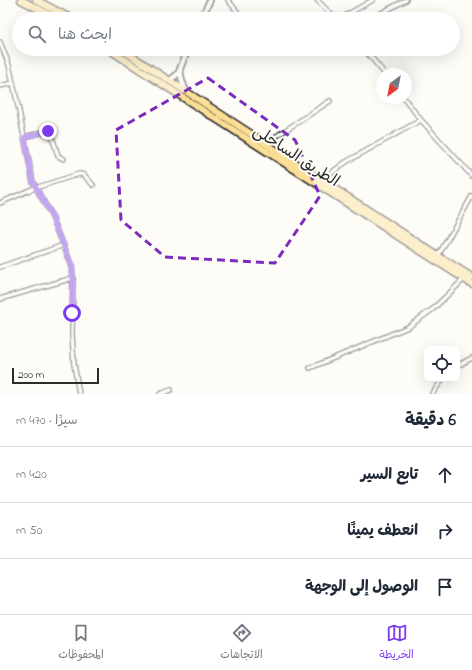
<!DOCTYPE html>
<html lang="ar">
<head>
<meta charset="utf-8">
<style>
  :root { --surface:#fff; --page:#f2f2f3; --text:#1f2937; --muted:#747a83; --line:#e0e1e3; --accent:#7c3aed }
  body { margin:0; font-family:"Indie Flower","Playpen Sans Arabic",sans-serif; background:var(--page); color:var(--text); direction:rtl }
  .controls { position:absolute; right:12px; bottom:12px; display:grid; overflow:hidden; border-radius:8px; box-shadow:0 4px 16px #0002 }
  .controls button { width:36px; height:36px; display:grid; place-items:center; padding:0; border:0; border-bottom:1px solid var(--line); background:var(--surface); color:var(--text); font:20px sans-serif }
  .compass { position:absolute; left:376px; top:68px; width:36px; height:36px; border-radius:50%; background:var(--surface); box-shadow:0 4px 16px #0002; rotate:212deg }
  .scale { position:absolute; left:12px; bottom:10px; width:87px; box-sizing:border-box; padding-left:4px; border:2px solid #2b2b2b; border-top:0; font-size:11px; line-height:14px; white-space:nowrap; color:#2b2b2b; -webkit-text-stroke:3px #fdfcf7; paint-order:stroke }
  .stop { position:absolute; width:12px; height:12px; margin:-9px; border:3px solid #7c3aed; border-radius:50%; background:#fff }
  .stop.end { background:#7c3aed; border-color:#fff; box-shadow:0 1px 4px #0008 }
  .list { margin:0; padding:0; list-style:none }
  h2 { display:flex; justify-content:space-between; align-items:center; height:52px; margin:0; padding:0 16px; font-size:17px }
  h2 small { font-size:13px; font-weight:400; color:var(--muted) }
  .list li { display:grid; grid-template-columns:26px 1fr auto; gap:12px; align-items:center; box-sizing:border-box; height:56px; padding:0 16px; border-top:1px solid var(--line) }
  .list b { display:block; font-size:15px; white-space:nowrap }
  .list em { font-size:13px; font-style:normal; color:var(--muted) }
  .icon { flex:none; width:22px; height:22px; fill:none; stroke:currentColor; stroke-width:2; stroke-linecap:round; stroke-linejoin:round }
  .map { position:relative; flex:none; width:472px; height:394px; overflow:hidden; direction:ltr }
  .search { position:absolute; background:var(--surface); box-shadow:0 4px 16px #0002; left:12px; right:12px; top:12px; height:44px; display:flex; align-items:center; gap:10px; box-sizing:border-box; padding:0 14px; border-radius:22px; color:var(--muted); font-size:15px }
  .sheet { height:220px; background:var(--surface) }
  nav { display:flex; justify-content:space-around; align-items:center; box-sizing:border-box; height:56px; border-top:1px solid var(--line); background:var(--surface); font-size:11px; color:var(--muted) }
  nav a { display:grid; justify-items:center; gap:2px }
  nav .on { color:var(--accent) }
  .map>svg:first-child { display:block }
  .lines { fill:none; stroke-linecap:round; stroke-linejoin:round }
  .minor-casing { stroke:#2b2b2b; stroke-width:6 }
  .tertiary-casing { stroke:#2b2b2b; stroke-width:8 }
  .trunk-casing { stroke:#2b2b2b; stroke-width:9 }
  .minor { stroke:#fdfcf7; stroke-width:3.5 }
  .tertiary { stroke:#fdfcf7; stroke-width:4.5 }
  .trunk { stroke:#fbdf96; stroke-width:6 }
  .route { stroke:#7c3aed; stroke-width:5 }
  .marked { fill:none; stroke:#7b2cbf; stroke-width:3; stroke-dasharray:8 5; stroke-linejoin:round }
  .labels { text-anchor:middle; stroke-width:4; stroke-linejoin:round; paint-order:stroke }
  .street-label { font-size:16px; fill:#2b2b2b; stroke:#fdfcf7 }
</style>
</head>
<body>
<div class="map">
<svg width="472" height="394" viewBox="0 0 472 394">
  <rect width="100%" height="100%" fill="#fdfcf7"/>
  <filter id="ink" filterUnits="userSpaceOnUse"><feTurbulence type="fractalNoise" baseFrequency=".025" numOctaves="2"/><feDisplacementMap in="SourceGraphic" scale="8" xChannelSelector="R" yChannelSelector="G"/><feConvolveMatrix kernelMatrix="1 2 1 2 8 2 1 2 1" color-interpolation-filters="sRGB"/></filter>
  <g filter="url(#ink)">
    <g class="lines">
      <g class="minor-casing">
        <path id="minor" d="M228,0l15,19
          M317,0l19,19
          M339,19l34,-19
          M370,19l36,-19
          M0,42l9,23 8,36 16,81 19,35 20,49 1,12 -1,57 2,29 5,30
          M191,49h11
          M364,49l21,25
          M0,86l13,-3
          M404,98l17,22 51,56
          M25,137l25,-7 8,26 6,3
          M266,143l64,-42
          M322,180l24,-18 75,-42
          M0,203l32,-14 47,-15 5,1 9,10
          M438,256l34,-60
          M0,267l64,-22
          M0,299l73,-21
          M457,366l15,-8
          M310,368l98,-41 25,-18 31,-30
          M160,394l11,-4
          M432,394l11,-15"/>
      </g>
      <g class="tertiary-casing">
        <path id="tertiary" d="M201,19l9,-19
          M180,70l2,11 4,10
          M170,80l8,-6 10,-25"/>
      </g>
      <g class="trunk-casing">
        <path id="trunk" d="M21,0l37,19
          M36,0l36,19
          M108,49l364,235
          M121,49l317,207 34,21"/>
      </g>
      <use href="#minor" class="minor"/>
      <use href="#tertiary" class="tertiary"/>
      <use href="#trunk" class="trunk"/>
    </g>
  </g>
  <g class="lines" filter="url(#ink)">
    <path class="route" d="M48,131l-23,6 3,22 5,23 19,35 20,49 1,12 -1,35"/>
  </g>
  <path d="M0 0H472V394H0ZM208,78l87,62 25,56 -45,67 -110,-6 -44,-37 -5,-90z" fill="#fdfcf7" fill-opacity=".55" fill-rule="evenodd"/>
  <path class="marked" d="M208,78l87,62 25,56 -45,67 -110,-6 -44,-37 -5,-90z"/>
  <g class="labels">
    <g class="street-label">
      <text transform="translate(297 155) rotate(33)" y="6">الطريق الساحلى</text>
    </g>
  </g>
</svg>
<div class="controls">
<button><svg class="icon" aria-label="locate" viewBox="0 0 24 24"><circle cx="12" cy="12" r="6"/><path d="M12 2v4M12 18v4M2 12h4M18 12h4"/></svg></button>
</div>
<svg class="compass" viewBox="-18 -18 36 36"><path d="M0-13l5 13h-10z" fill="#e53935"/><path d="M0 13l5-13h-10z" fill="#747a83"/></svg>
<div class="scale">200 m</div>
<div class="stop" style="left:72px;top:313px"></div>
<div class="stop end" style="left:48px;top:131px"></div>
<div class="search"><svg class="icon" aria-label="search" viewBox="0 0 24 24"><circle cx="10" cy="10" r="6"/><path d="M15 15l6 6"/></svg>ابحث هنا</div>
</div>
<section class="sheet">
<h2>6 دقيقة<small>سيرًا · 470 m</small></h2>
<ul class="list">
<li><svg class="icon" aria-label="ahead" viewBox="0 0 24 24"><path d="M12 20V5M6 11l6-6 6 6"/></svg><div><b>تابع السير</b></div><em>420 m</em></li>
<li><svg class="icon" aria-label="right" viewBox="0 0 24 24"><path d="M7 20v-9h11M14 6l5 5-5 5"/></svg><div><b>انعطف يمينًا</b></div><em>50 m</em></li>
<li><svg class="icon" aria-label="arrive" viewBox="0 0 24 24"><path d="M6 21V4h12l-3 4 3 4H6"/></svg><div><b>الوصول إلى الوجهة</b></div></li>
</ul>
</section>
<nav>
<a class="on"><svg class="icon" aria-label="map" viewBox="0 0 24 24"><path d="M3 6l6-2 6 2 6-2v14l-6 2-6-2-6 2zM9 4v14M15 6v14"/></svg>الخريطة</a>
<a><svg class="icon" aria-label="directions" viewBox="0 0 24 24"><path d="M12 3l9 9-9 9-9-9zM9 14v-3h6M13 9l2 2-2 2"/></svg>الاتجاهات</a>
<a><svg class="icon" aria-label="saved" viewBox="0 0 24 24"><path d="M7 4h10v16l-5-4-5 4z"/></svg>المحفوظات</a>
</nav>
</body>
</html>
